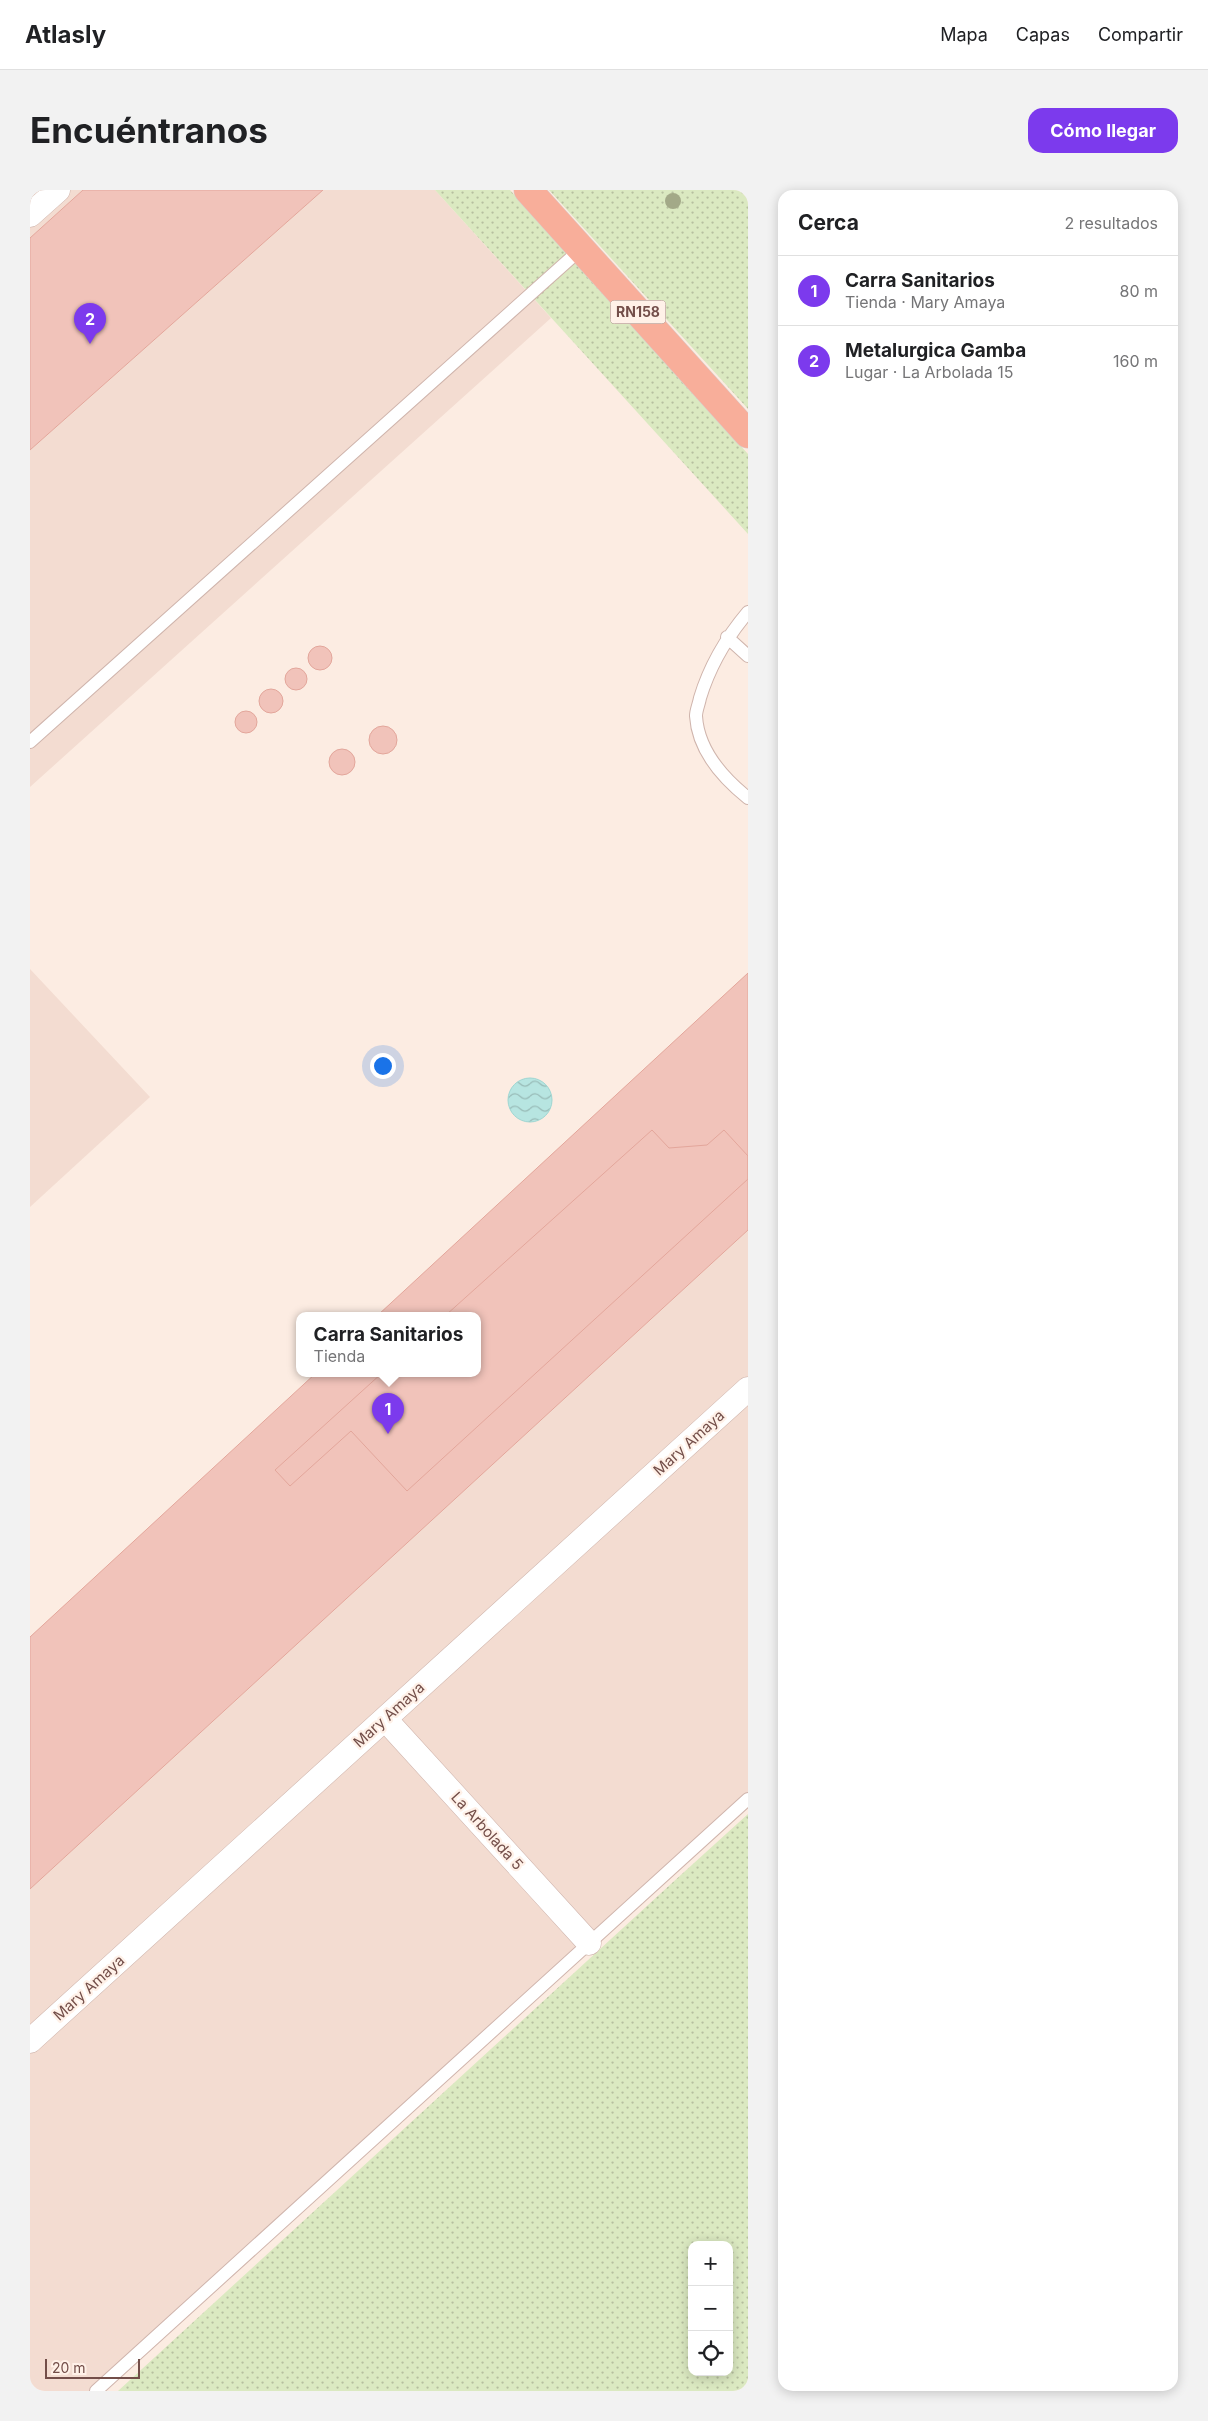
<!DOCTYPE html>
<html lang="es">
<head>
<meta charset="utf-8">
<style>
  :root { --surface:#fff; --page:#f2f2f2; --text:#202124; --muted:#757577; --line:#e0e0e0; --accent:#7c3aed }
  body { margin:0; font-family:Inter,sans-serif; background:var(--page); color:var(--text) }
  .controls { position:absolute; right:15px; bottom:15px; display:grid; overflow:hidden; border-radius:10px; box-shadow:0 2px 12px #0003 }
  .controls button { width:45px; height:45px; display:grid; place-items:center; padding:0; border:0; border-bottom:1px solid var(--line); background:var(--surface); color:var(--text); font:25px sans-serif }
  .scale { position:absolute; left:15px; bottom:12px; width:95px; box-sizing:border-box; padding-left:5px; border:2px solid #734e49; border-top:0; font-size:14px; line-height:18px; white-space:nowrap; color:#734e49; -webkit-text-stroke:4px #fff1e8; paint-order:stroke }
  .you { position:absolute; left:352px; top:875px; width:18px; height:18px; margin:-12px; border:4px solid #fff; border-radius:50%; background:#1a73e8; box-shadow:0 0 0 8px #1a73e833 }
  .badge { display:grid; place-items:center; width:32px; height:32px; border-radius:50%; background:var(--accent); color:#fff; font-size:16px; font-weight:700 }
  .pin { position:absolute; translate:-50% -41px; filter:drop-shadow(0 1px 2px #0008) }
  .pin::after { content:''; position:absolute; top:26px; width:18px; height:15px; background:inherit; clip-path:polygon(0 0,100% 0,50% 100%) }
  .popup { position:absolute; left:266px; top:1122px; width:185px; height:65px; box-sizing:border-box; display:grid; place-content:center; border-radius:10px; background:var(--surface); filter:drop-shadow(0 1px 4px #0005); font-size:16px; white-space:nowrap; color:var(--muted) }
  .popup b { font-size:19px; color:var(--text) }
  .popup::after { content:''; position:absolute; left:50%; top:100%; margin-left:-10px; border:10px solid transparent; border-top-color:var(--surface) }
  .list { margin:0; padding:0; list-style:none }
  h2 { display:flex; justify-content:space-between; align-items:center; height:65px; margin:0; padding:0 20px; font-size:21px }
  h2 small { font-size:16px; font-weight:400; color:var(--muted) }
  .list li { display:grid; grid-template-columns:32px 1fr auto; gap:15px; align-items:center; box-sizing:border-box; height:70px; padding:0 20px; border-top:1px solid var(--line) }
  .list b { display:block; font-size:19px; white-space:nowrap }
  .list p { margin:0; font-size:16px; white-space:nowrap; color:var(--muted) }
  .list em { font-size:16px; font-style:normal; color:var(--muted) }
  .icon { flex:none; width:28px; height:28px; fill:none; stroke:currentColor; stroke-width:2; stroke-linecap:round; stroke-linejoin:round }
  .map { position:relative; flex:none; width:718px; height:2201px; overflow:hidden; border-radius:15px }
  header { display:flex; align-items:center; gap:30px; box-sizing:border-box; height:70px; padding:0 25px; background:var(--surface); border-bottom:1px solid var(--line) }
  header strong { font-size:24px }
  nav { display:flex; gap:28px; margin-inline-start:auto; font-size:18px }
  .intro { display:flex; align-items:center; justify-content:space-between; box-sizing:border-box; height:120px; padding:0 30px }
  h1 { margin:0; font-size:35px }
  .button { padding:12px 22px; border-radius:15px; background:var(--accent); color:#fff; font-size:18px; font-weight:700 }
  main { display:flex; gap:30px; padding:0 30px }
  aside { flex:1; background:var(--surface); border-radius:15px; box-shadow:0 2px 12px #0003 }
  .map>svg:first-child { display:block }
  .residential { fill:#f3dcd1 }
  .green { fill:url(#green-dots); fill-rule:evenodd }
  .water { fill:url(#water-waves); stroke:#9ed6d2 }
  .building { fill:#f1c3ba; stroke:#e3a69b }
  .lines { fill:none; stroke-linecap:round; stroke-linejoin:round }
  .service-casing { stroke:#cfb4ac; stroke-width:14 }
  .minor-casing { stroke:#cfb4ac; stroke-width:25 }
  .trunk-casing { stroke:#d8cdcc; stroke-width:29 }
  .service { stroke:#fff; stroke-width:12 }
  .minor { stroke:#fff; stroke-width:24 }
  .trunk { stroke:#f8ae9a; stroke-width:28 }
  .tree { fill:#a3a988 }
  .labels { text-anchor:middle; stroke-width:4.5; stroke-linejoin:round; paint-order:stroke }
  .shield { fill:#fff1e8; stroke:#9d7f79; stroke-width:1 }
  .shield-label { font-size:14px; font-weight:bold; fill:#734e49 }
  .street-label { font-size:15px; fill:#734e49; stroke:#fff1e8 }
</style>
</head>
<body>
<header>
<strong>Atlasly</strong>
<nav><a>Mapa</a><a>Capas</a><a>Compartir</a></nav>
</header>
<div class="intro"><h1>Encuéntranos</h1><a class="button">Cómo llegar</a></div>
<main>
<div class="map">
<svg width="718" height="2201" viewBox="0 0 718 2201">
  <defs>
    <pattern id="green-dots" width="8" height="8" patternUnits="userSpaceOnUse" patternTransform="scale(1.25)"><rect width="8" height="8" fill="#dbe9c1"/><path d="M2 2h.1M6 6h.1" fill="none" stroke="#b6bf9f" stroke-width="1.8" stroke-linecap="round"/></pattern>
    <pattern id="water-waves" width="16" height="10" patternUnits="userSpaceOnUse" patternTransform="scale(1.25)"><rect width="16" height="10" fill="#b7e5e1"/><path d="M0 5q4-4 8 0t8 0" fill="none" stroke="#99bcb8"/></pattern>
  </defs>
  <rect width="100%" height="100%" fill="#fcece2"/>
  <path class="residential" d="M0,0h53l-53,48z
    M293,0h112l116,128 -521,469v-337z
    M0,779l120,128 -120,110z
    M718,1040v569l-652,592h-66v-502z"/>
  <path class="green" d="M405,0h75l238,264v80z
    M519,0h199v219z
    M718,1624v577h-630l554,-508zM662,2055h37v127h-37z"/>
  <path class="water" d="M478 910a22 22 0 1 1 44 0a22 22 0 1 1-44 0Z"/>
  <path class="building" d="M53,0h240l-293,260v-212z
    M278 468a12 12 0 1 1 24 0a12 12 0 1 1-24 0Z
    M255 489a11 11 0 1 1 22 0a11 11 0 1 1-22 0Z
    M229 511a12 12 0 1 1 24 0a12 12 0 1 1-24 0Z
    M205 532a11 11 0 1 1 22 0a11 11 0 1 1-22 0Z
    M339 550a14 14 0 1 1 28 0a14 14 0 1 1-28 0Z
    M299 572a13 13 0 1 1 26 0a13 13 0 1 1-26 0Z
    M718,783v257l-718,659v-252l286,-264h161v-58h-99z
    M622,940l17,18 38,-3 17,-15 24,26v23l-341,312 -56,-60 -61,55 -15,-16 107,-97h95v-58h-31z"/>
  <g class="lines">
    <g class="service-casing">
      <path id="service" d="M718,422c-22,26 -38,53 -48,86 -1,6 -4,12 -4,18 2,34 27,62 52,82
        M697,447l21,19
        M0,552l551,-493
        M66,2201l652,-592"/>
    </g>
    <g class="minor-casing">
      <path id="minor" d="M0,25l28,-25
        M355,1529l204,224
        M0,1851l718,-652"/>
    </g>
    <g class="trunk-casing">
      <path id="trunk" d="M498,0l220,244"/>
    </g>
    <use href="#service" class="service"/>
    <use href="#minor" class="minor"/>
    <use href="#trunk" class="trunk"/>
  </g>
  <circle class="tree" cx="643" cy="11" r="8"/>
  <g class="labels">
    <rect class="shield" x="580.5" y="110.5" width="55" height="23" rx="4"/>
    <g class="shield-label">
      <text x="608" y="127">RN158</text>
    </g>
    <g class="street-label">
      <text transform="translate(659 1253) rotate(-42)" y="5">Mary Amaya</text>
      <text transform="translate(359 1525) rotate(-42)" y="5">Mary Amaya</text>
      <text transform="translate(457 1641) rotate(48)" y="5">La Arbolada 5</text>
      <text transform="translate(59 1798) rotate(-42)" y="5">Mary Amaya</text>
    </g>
  </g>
</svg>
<div class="controls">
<button>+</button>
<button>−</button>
<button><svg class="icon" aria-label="locate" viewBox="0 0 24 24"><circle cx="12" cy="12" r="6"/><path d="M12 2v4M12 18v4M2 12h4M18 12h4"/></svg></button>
</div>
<div class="scale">20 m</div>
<div class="you"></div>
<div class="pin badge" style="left:358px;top:1244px">1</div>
<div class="popup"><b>Carra Sanitarios</b>Tienda</div>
<div class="pin badge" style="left:60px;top:154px">2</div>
</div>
<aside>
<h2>Cerca<small>2 resultados</small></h2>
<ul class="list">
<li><span class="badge">1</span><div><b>Carra Sanitarios</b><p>Tienda · Mary Amaya</p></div><em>80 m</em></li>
<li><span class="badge">2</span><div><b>Metalurgica Gamba</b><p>Lugar · La Arbolada 15</p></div><em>160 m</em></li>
</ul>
</aside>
</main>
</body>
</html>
